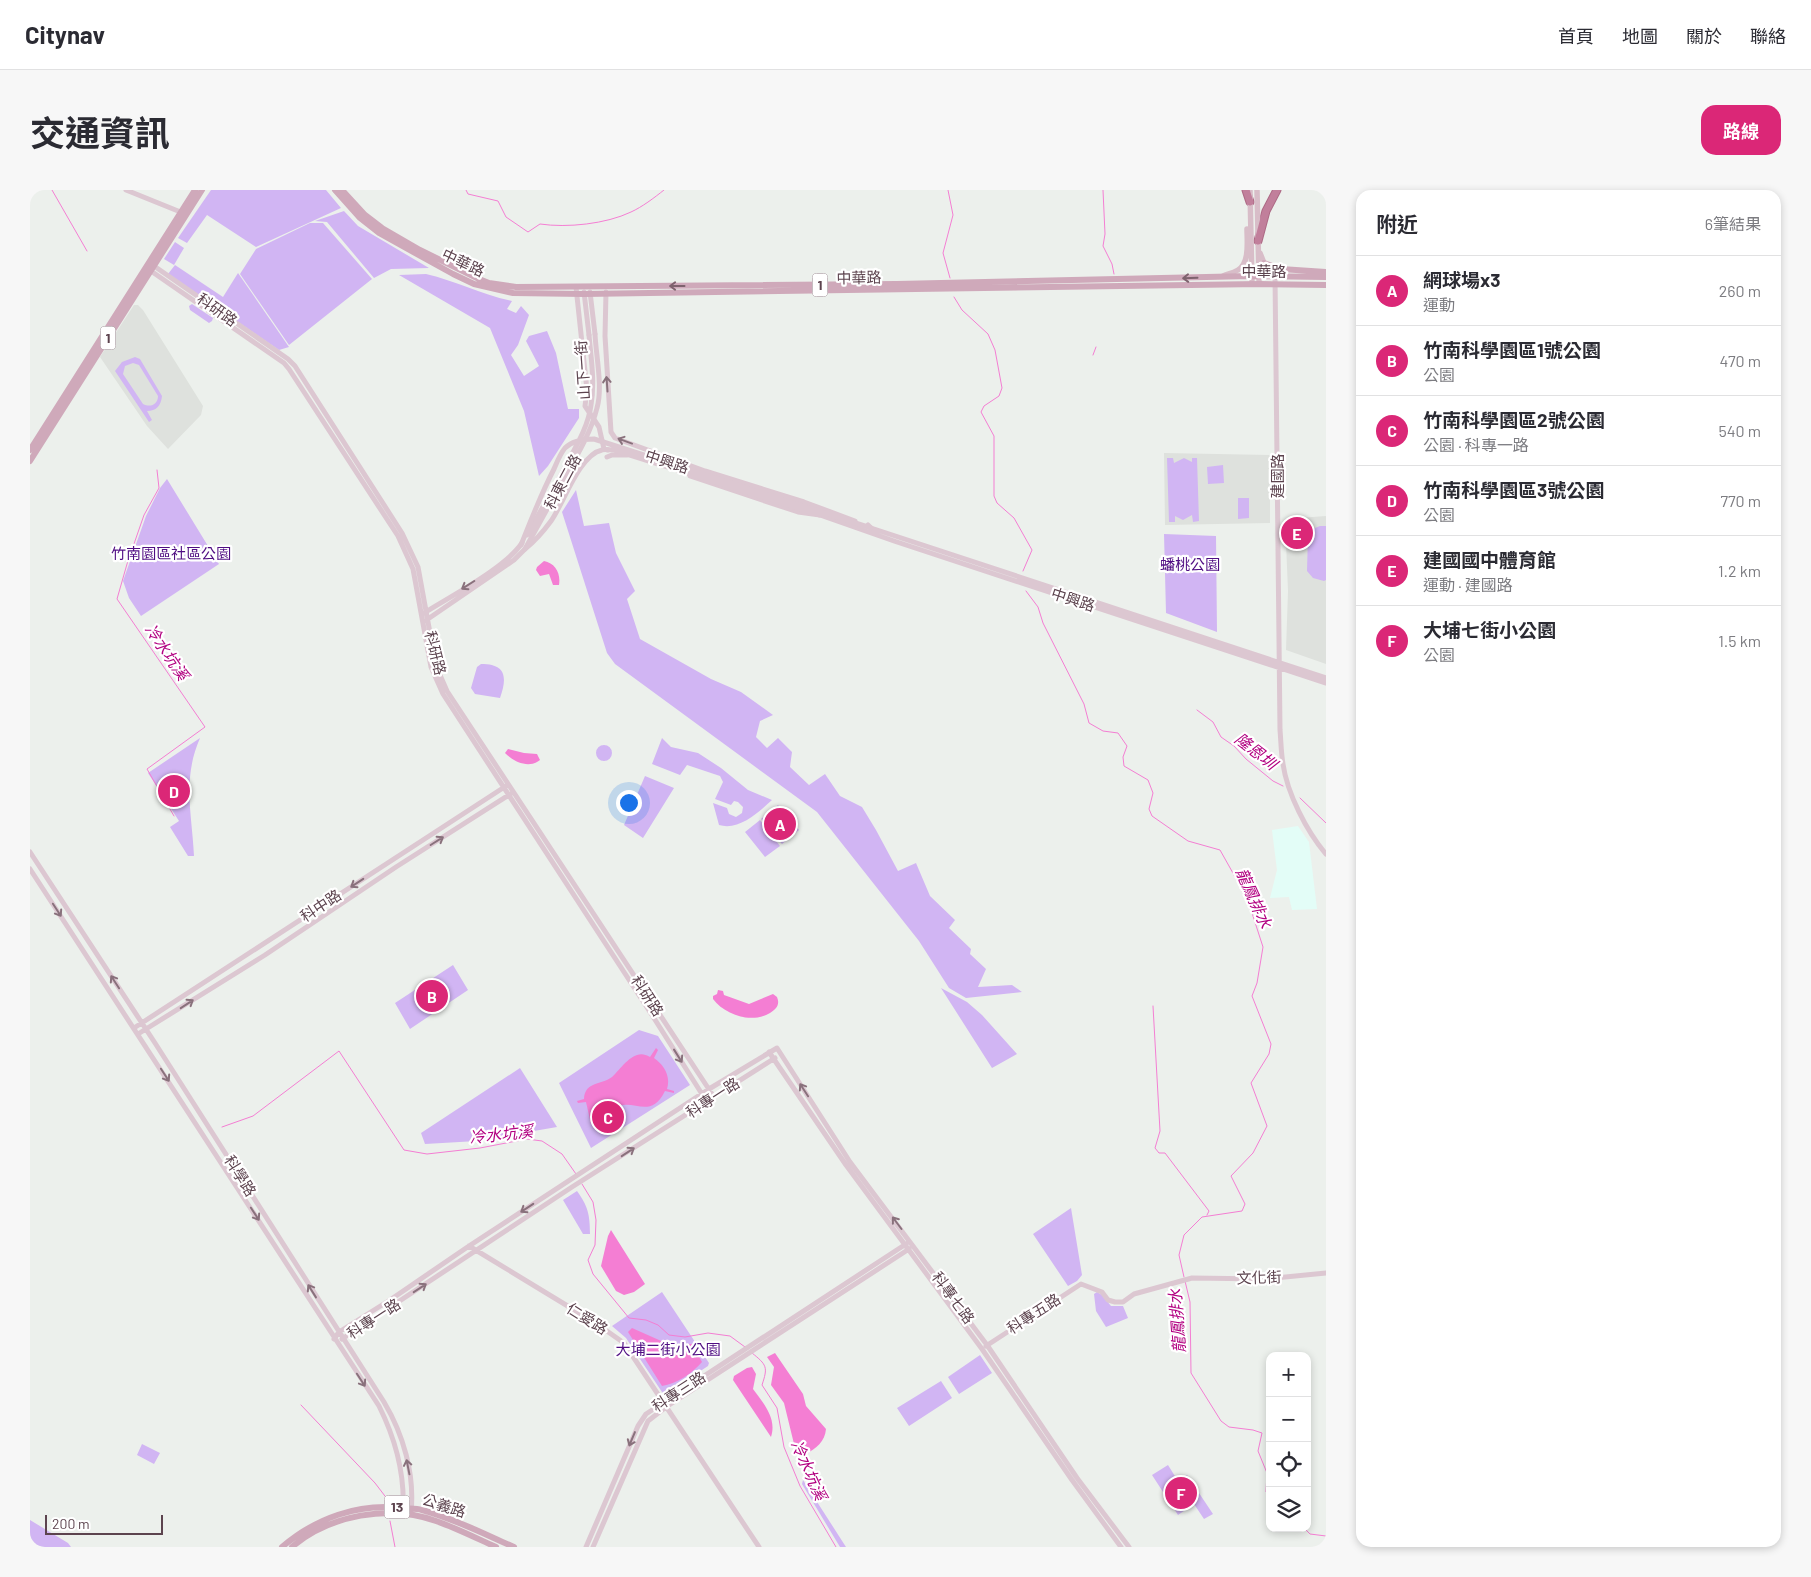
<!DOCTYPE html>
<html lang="zh-TW">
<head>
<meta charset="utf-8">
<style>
  :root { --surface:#fff; --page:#f7f7f7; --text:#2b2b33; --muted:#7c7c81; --line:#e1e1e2; --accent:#db2777 }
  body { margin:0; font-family:Barlow,"Noto Sans TC",sans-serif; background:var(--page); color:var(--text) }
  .controls { position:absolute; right:15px; bottom:15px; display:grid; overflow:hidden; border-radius:10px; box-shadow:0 2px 8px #0003 }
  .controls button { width:45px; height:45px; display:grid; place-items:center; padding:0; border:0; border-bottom:1px solid var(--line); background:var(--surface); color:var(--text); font:25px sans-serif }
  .scale { position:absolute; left:15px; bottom:12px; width:118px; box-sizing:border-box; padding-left:5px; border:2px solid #5c434e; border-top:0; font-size:14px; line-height:18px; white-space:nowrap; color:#5c434e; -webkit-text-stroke:4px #fff; paint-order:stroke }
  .you { position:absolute; left:598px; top:612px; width:18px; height:18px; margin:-12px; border:4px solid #fff; border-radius:50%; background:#1a73e8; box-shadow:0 0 0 8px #1a73e833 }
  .badge { display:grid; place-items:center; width:32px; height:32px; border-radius:50%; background:var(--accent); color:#fff; font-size:16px; font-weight:700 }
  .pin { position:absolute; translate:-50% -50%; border:2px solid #fff; box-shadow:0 1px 5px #0006 }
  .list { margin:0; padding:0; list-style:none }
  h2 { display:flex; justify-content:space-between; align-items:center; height:65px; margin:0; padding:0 20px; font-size:21px }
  h2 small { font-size:16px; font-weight:400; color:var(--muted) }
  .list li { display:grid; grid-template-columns:32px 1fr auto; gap:15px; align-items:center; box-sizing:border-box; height:70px; padding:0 20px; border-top:1px solid var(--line) }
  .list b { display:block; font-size:19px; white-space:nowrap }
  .list p { margin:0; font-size:16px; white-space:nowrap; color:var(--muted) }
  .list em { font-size:16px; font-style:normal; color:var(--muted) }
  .icon { flex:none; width:28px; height:28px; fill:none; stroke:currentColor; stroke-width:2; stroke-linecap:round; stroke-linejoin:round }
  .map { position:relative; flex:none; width:1296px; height:1357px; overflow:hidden; border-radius:15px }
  header { display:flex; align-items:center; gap:30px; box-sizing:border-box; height:70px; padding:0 25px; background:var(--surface); border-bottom:1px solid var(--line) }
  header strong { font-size:24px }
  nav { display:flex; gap:28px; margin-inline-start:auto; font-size:18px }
  .intro { display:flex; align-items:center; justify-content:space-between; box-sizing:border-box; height:120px; padding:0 30px }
  h1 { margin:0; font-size:35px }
  .button { padding:12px 22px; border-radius:15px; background:var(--accent); color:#fff; font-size:18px; font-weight:700 }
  main { display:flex; gap:30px; padding:0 30px }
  aside { flex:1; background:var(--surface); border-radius:15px; box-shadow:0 2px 8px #0003 }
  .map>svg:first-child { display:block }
  .commercial { fill:#e3fdf7 }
  .education { fill:#dee1dd }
  .green { fill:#d1b5f3; fill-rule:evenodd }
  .water { fill:#f47ed3 }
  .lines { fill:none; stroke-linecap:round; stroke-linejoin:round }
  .stream { stroke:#f47ed3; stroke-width:1 }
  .motorway-casing { stroke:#ad6a85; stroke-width:9 }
  .tertiary { stroke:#dcc7d1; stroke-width:5 }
  .secondary { stroke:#d8bdc8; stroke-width:5.5 }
  .primary { stroke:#cfa9ba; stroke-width:6 }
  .motorway { stroke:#c17f9b; stroke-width:7 }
  .tertiary-bridge { stroke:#dcc7d1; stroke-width:5 }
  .oneway { stroke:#7e626e }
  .oneway2 { stroke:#89717c }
  .labels { text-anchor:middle; stroke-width:4.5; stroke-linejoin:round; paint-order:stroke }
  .shield { fill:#fff; stroke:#8d7b83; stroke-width:1 }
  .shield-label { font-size:14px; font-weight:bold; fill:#5c434e }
  .street-label { font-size:15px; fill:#5c434e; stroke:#fff }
  .park-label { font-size:15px; fill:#500e83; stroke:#fff }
  .water-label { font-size:16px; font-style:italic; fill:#b20081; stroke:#fff }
</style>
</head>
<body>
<header>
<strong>Citynav</strong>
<nav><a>首頁</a><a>地圖</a><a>關於</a><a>聯絡</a></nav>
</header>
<div class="intro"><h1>交通資訊</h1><a class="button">路線</a></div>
<main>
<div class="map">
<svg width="1296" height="1357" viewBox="0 0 1296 1357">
  <rect width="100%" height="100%" fill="#ecf0ec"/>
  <path class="commercial" d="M1268,636l11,16 8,67 -25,1 -3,-13 -19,1 7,-28 -5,-40z"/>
  <path class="education" d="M104,115h4l5,5 60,96 -2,9 -33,34 -21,-23 -47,-69z
    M1134,263l106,2v68l-105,2z
    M1296,326v148l-40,-14 2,-59 -3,-72z"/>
  <path class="green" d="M181,0h115l15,18 -85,39 -49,-32 -20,28 -9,-5z
    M314,21l14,15 71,42 -38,1 -17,9 -47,-56 -12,-1z
    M280,33h13l49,56 -83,66 -49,-71 16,-25z
    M145,52l9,6 -10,17 -10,-6z
    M145,75l48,32 15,-24 51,74 -10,3 -111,-76z
    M396,84c30,7 57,21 86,27l-5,8 9,4 5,-7 8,9 -11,30 -7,10 13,21 15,-10 -13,-25 3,-5 18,-5 9,22 12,56h11v9l-31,48 -9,10 -15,-65 -34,-83 -91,-53z
    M162,114l21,14 -1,3 -3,2 -19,-13 -1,-4z
    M105,167l5,2 22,37c-1,10 -6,15 -15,15l5,9 -3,2 -34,-51 7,-9zM103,173l6,2 19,31c0,8 -7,12 -15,8l-20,-30 2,-8z
    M1137,268h6l1,5 10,-5 8,4v-4h5l2,63 -6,1 -1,-7 -9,5 -8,-4v6h-6z
    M1193,275l1,18 -16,1 -1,-17z
    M137,289l52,85 -78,52 -12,-18 -6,-17 23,-65 14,-28z
    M546,300l8,36 25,-3 7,30 19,38 -8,8 13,40 71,40 30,13 32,23 -13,6 -4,16 11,11 11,-10 14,14 -2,15 19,18 16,-11 15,22 22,11 14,23 22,41 18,-8 14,33 25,24 -6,8 22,21 -1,5 16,15 -8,18 34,-2 10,7 -56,6 -17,-10 -30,-47 -102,-129 -202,-148 -8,-11 -45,-141z
    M1208,308h11v20l-11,1z
    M1290,336h6v54l-2,1 -11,-3 -6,-7 1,-37 7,-6z
    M1134,344l52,2 1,96 -51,-19z
    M451,474c26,0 26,14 19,34l-25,-4 -4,-6 6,-21z
    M170,548c-18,41 -8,76 -6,118h-6l-18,-29 9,-6 -31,-48z
    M632,548l9,9 27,6 23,15 27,22 24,10c-13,12 -33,31 -53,25l-6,-22 14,5 2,6 7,3 6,-4 1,-6 -5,-5 -4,-1 -3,4 -16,-6 8,-17 -3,-6 -33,-11 -7,10 -28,-11z
    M566 563a8 8 0 1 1 16 0a8 8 0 1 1-16 0Z
    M615,586l29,12 -31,50 -19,-13z
    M748,615l21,25 -17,14 -21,-25z
    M730,630l20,26 -15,11 -20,-25z
    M423,775l15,25 -58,39 -15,-26z
    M911,798l26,14 15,13 35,39 -25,14z
    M609,840l19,6 32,49 -99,63 -32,-65z
    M490,878l37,59 -80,14 -52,3 -4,-11z
    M547,1001c11,15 13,24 13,43h-7l-20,-34z
    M1041,1018l11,67 -5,6 -9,5 -35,-52z
    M632,1102l47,71 -1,3 -44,29 -38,-57 -14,-12z
    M1067,1102l5,3 9,11h12l5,12 -22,9 -10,-16 -2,-17z
    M950,1165l12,18 -33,21 -11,-17z
    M911,1191l11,17 -43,28 -12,-18z
    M112,1254l18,9 -6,11 -17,-9z
    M1138,1275l10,16 9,-6 26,39 -9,5 -10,-15 -16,11 -26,-40z
    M773,1290l43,67h-6l-38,-63z
    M0,1330l38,23 3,4h-41z"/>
  <path class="water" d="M514,371c11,2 17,12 15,24h-6l-4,-11 -9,2 -4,-6 1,-3z
    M478,559l16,4 13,1 3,6c-11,9 -26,2 -35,-7z
    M688,800l5,1 1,4 25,9 24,-10 4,3c3,7 0,12 -7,16 -18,11 -45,2 -57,-14v-3l4,-2z
    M626,858l2,2 -4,8c10,7 17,18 13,31l7,2v2l-9,-2c-15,30 -31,6 -52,17 -8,4 -6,14 -13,19l-9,-3 -5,-22 -8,1 -1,-2 7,-2c1,-18 18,-14 28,-22 11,-10 22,-30 38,-20z
    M581,1040l34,54 -11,8 -10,3 -8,-4 -15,-25 7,-30z
    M602,1138l36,16h24l10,18c-9,11 -26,22 -40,24l-34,-54z
    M745,1163l28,41 3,12 20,23c-1,13 -10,19 -20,25l-11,-6 -11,-45 -13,-18 3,-18 -7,-10z
    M722,1177l4,7 -3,15c11,15 24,29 18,48l-38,-57 1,-4 13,-8z"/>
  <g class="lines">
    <path class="stream" d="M22,0l35,61
      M436,0l2,4 30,7 8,16 22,15 12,-8c27,4 66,0 91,-12 11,-5 23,-14 33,-22
      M918,0l5,25 -10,38 7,25
      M1073,0l2,44 -2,12 9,18 2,10
      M924,107l8,13 26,24 7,16 7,38 -3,8 -15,10 -3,6 13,24v60l3,7 17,15 18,32 -9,21
      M1063,165l3,-8
      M127,280l2,18 -15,27 -17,49 -10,35 88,128 -58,42 27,47
      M996,401l12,16 5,16 41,81 5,19 14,8 15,2 9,13 -4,11 1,9 24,14 5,13 -4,16 3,7 36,25 32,9 18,32 14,31 11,34 -6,36 -5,13 19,48 -2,10 -18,29 16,43 -14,27 -22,23 14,28 -3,7 -40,6 -18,18 -5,20 5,22
      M1167,520l16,12 8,15 13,9 12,13 27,22 10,5
      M1270,608l26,25
      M1123,816l7,125 -5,17 4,5h6l44,58 -2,4
      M192,937l31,-11 86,-65 65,99 23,4 53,-6 47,-9 15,2 20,13 14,20
      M552,994l11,18 3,18 -1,25 -7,15 5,14 36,44 17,2 12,5 11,10 16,2 23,-4 22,3 15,11
      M1155,1091l5,21 1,71 30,48 8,6 24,3 9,3 -4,18 9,22 -1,19 4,3
      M722,1163c15,12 16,14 10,32l15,23 7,39 16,39 36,61
      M271,1215l74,78 13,17
      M360,1331l5,26
      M1274,1338l6,6 16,2"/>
    <g class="motorway-casing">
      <path id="motorway" d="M1216,0l4,12
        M1228,51l8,-30 11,-21"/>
    </g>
    <path class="tertiary" d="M96,0l57,23
      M124,76l134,93 7,7 107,167 16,34 18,99 11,25 267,406
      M121,81l133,92 5,6 109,167 15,33 18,98 12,27 209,321 55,87
      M1245,86l5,454c1,11 1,23 3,34 4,29 24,68 43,90
      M546,97l11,103 -2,16 14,21 5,22 4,1
      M554,102l5,43
      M560,102l5,42
      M576,102l-1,44 6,96 4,6 90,33 99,31 51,19
      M577,267l5,-2h15
      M660,286l108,36 22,3 74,26 432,142
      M838,335l3,3 455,150
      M497,345l35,-62
      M394,423c27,-17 81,-45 98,-70
      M395,431l89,-61 11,-11 41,-74
      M0,662l125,191 229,359c19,32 31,72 27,110
      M0,679l349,537c17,34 26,67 24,105
      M104,838l372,-242
      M108,844l127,-79 131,-88 116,-74
      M739,862l77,113 136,184 90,131 49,67
      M439,1056l125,76 30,21 135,204
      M304,1149l5,-7 51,-32 79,-54 240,-157 68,-41 73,114 137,183 90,133 52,69
      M312,1149l230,-152 203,-129
      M956,1156l95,-62 21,8 6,8 7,2h8l11,-8 58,-16 72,1 62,-6
      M556,1357l52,-121 8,-12 260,-170
      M563,1357l55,-126 18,-14 243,-158"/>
    <path class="secondary" d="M1220,0l2,94
      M1227,0l2,90
      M1230,63l4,10 11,13
      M1193,86c5,-2 10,-3 15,-6 12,-7 9,-29 9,-41"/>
    <path class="primary" d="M305,0l25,28 19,15 74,41 21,10 39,9 71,1 676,-10 66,1
      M312,0l23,25 17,13 38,22 59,29 10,4 27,4 381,-3 354,-8 75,1
      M1234,73l17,6 45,3
      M0,260l165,-260
      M0,271l172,-271
      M252,1357c34,-29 76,-44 120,-39 7,1 13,0 20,2 31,8 62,24 92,37
      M262,1357c37,-32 98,-43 144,-26 20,7 40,17 60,26"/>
    <use href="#motorway" class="motorway"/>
    <path class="tertiary-bridge" d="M532,283c11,-22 26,-44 29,-68 4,-23 0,-47 -2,-70
      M536,285c12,-21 25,-43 31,-67 6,-21 -1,-52 -2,-74
      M491,355c10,-25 20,-51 33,-76 3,-7 6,-15 11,-21 8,-8 19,-9 29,-9l277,89
      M495,359c10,-8 18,-17 26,-28 13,-18 28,-66 51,-71 3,-1 8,0 12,0l206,65"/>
  </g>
  <defs><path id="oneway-shaft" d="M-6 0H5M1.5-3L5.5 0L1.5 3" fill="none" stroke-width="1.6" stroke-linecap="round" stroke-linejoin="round" transform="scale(1.25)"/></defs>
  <g class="oneway">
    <use href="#oneway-shaft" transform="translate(1160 88) rotate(178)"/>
    <use href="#oneway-shaft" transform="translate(647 96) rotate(180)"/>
  </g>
  <g class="oneway2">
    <use href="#oneway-shaft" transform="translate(577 194) rotate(-94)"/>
    <use href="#oneway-shaft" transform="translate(595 251) rotate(-160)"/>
    <use href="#oneway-shaft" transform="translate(438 395) rotate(148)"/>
    <use href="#oneway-shaft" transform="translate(407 651) rotate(-32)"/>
    <use href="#oneway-shaft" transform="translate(327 693) rotate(147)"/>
    <use href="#oneway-shaft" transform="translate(27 720) rotate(57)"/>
    <use href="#oneway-shaft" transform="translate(85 792) rotate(-123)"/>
    <use href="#oneway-shaft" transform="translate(157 814) rotate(-33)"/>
    <use href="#oneway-shaft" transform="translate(648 866) rotate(58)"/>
    <use href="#oneway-shaft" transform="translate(135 885) rotate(57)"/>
    <use href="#oneway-shaft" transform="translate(774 900) rotate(-123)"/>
    <use href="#oneway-shaft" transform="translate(598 962) rotate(-33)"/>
    <use href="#oneway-shaft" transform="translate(497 1018) rotate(147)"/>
    <use href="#oneway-shaft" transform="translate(225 1024) rotate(57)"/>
    <use href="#oneway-shaft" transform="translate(867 1033) rotate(-127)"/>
    <use href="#oneway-shaft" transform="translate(390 1098) rotate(-33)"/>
    <use href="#oneway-shaft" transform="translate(282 1101) rotate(-122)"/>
    <use href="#oneway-shaft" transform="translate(331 1190) rotate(57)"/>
    <use href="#oneway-shaft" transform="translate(602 1249) rotate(113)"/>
    <use href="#oneway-shaft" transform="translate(378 1277) rotate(-101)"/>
  </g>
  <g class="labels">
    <g class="shield">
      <rect x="782.5" y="83.5" width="15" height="23" rx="4"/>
      <rect x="70.5" y="136.5" width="15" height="23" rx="4"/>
      <rect x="354.5" y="1305.5" width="25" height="23" rx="4"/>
    </g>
    <g class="shield-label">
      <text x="790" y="100">1</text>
      <text x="78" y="153">1</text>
      <text x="367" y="1322">13</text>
    </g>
    <g class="street-label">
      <text transform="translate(433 73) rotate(25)" y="5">中華路</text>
      <text x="1234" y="87">中華路</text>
      <text transform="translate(829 88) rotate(-1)" y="5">中華路</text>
      <text transform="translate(187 120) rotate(35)" y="5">科研路</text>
      <text transform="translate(553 180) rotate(-94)" y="5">山下一街</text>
      <text transform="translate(637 272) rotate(18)" y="5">中興路</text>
      <text transform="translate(1248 286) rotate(-90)" y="5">建國路</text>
      <text transform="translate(533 292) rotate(-62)" y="5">科東二路</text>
      <text transform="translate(1043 410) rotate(18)" y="5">中興路</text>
      <text transform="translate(405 463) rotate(76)" y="5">科研路</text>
      <text transform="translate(291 716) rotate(-33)" y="5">科中路</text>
      <text transform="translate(617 806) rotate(57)" y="5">科研路</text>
      <text transform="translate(683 908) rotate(-33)" y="5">科專一路</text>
      <text transform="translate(210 986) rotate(58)" y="5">科學路</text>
      <text transform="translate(1229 1088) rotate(-2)" y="5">文化街</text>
      <text transform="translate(923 1108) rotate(54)" y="5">科專七路</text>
      <text transform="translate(1004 1124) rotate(-33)" y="5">科專五路</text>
      <text transform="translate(344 1129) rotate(-33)" y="5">科專一路</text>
      <text transform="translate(557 1129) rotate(32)" y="5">仁愛路</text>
      <text transform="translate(649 1202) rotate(-33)" y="5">科專三路</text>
      <text transform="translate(414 1316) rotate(18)" y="5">公義路</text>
    </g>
    <g class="park-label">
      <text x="141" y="369">竹南園區社區公園</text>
      <text x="1160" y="380">蟠桃公園</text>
      <text x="638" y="1165">大埔二街小公園</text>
    </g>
    <g class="water-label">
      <text transform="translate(137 462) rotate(56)" y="6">冷水坑溪</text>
      <text transform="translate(1226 561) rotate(38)" y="6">隆恩圳</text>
      <text transform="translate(1224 708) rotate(66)" y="6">龍鳳排水</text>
      <text transform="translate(471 944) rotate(-6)" y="6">冷水坑溪</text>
      <text transform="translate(1147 1131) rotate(-94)" y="6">龍鳳排水</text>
      <text transform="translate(779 1280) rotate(66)" y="6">冷水坑溪</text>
    </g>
  </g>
</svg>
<div class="controls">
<button>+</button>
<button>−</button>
<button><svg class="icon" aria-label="locate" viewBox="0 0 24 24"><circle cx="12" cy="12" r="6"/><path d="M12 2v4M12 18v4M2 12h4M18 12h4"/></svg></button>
<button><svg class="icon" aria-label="layers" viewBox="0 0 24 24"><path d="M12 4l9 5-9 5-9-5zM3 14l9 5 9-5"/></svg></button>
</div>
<div class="scale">200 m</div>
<div class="you"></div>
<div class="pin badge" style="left:750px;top:634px">A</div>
<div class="pin badge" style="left:402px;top:806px">B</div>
<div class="pin badge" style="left:578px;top:927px">C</div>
<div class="pin badge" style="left:144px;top:601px">D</div>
<div class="pin badge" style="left:1267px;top:343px">E</div>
<div class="pin badge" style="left:1151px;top:1303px">F</div>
</div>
<aside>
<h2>附近<small>6筆結果</small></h2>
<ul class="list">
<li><span class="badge">A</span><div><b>網球場x3</b><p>運動</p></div><em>260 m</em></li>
<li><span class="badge">B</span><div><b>竹南科學園區1號公園</b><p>公園</p></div><em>470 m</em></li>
<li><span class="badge">C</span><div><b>竹南科學園區2號公園</b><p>公園 · 科專一路</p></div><em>540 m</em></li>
<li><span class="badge">D</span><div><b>竹南科學園區3號公園</b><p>公園</p></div><em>770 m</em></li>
<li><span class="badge">E</span><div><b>建國國中體育館</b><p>運動 · 建國路</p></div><em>1.2 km</em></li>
<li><span class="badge">F</span><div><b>大埔七街小公園</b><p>公園</p></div><em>1.5 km</em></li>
</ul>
</aside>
</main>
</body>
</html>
